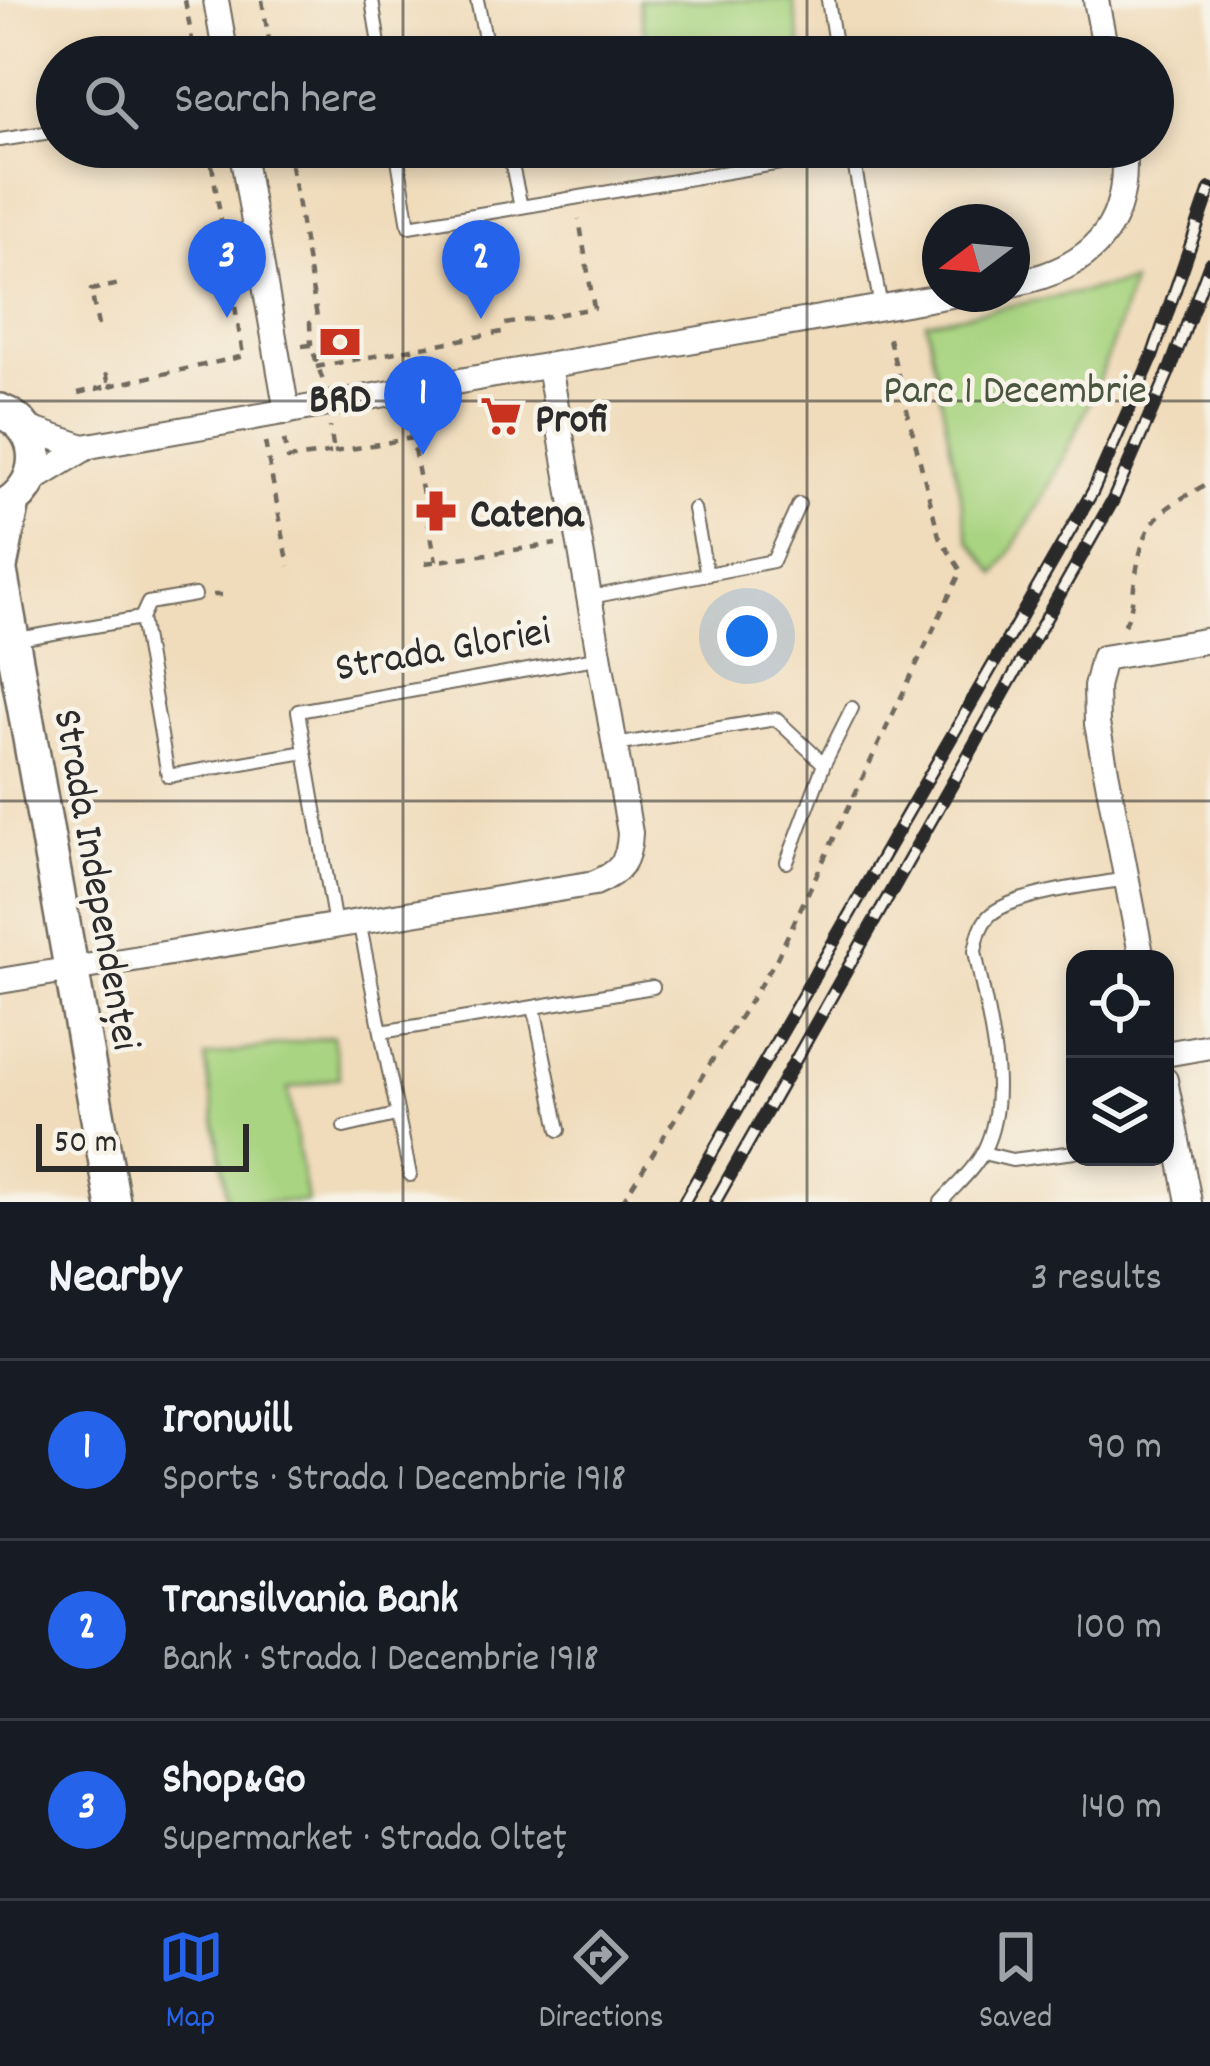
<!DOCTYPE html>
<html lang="en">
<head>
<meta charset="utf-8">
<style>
  :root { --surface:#171b24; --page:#20242c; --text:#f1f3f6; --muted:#9ea1a6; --line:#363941; --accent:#2563eb }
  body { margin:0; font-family:Dekko,sans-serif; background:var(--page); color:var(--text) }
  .controls { position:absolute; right:36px; bottom:36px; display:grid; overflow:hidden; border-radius:24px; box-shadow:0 6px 18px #0003 }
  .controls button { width:108px; height:108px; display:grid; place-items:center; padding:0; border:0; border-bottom:3px solid var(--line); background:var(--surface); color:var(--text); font:60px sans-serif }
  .compass { position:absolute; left:922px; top:204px; width:108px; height:108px; border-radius:50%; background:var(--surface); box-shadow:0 6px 18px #0003; rotate:254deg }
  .scale { position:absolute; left:36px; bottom:30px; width:213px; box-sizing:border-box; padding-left:12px; border:6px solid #2b2b2b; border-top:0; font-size:33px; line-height:42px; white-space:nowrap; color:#2b2b2b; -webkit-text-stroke:9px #f7f3e8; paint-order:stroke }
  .you { position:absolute; left:747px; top:636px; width:42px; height:42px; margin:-30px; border:9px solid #fff; border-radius:50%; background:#1a73e8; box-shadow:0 0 0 18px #1a73e833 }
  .badge { display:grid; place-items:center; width:78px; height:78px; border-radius:50%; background:var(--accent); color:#fff; font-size:39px; font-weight:700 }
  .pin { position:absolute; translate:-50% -99px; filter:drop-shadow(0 3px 6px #0008) }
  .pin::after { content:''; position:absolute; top:63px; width:42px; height:36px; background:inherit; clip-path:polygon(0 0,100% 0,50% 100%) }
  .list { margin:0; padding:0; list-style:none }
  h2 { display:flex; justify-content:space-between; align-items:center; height:156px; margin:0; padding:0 48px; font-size:51px }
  h2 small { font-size:39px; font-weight:400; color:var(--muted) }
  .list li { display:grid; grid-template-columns:78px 1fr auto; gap:36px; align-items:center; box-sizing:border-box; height:180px; padding:0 48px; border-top:3px solid var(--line) }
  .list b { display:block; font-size:45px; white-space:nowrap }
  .list p { margin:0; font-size:39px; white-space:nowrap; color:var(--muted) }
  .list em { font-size:39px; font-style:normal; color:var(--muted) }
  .icon { flex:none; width:66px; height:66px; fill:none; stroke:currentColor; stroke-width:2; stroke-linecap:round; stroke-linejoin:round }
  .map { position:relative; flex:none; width:1210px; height:1202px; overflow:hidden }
  .search { position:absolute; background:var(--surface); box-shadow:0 6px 18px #0003; left:36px; right:36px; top:36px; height:132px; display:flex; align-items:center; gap:30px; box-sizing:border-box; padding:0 42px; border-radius:66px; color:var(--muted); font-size:45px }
  .sheet { height:696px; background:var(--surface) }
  nav { display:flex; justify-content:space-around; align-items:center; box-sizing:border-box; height:168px; border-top:3px solid var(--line); background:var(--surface); font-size:33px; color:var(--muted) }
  nav a { display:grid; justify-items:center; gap:6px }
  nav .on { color:var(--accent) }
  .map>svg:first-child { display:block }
  .green { fill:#a9d481; stroke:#6a8056; stroke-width:3 }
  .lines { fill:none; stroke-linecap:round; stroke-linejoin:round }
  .service-casing { stroke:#70695d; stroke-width:16 }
  .minor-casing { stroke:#70695d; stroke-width:28 }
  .secondary-casing { stroke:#70695d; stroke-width:38 }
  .path { stroke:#70695d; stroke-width:4.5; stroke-dasharray:9 9; stroke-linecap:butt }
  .service { stroke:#fff; stroke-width:12 }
  .minor { stroke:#fff; stroke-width:24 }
  .secondary { stroke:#fff; stroke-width:33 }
  .rail-casing { stroke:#2b2b2b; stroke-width:14 }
  .rail { stroke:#f7f3e8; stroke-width:9; stroke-dasharray:27; stroke-linecap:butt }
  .grid { fill:none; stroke:#2b2b2b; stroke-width:3; stroke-opacity:0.55 }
  .labels { text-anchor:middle; stroke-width:9; stroke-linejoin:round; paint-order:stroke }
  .park-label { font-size:42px; fill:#4a5540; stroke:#f7f3e8 }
  .poi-label { font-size:42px; font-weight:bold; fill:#2b2b2b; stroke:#f7f3e8; text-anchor:start }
  .street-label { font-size:42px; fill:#2b2b2b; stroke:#f7f3e8 }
</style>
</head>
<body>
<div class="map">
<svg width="1210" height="1202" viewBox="0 0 1210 1202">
  <rect width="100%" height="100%" fill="#f7f3e8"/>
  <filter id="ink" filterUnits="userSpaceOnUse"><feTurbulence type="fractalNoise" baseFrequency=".00833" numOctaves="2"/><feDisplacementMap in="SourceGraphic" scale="24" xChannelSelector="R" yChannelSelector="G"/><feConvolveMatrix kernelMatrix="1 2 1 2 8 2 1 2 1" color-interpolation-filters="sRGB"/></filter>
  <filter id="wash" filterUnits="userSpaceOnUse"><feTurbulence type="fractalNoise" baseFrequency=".004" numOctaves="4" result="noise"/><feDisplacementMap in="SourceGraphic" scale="48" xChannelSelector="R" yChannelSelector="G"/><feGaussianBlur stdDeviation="2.7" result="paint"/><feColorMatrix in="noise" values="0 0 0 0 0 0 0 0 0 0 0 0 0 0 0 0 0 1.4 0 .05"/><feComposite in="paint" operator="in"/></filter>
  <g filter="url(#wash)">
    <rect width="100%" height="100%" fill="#f0dcbb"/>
    <path class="green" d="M639,0h154l9,51 -33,6h-121z
      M1132,282c-30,105 -75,201 -136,292l-27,-34 -43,-218z
      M333,1036l7,41 -52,12 19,113h-79l-23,-145z"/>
  </g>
  <g filter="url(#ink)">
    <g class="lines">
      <g class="service-casing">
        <path id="service" d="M372,0l9,57
          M477,0l12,57
          M828,0l9,57
          M0,140l57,-9
          M396,147l13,79 443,-75
          M508,147l13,60
          M851,147l30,160
          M694,509l13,66
          M195,595l-47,8 -7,15 27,158 137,-24
          M591,597l182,-36 26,-57
          M18,639l123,-21
          M615,745l161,-26 48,45 -37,98
          M824,764l28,-56
          M359,921l22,111
          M335,925l-37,-214 303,-54
          M534,1007l119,-20
          M344,1127l52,-12
          M983,1153l29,7 63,-8
          M410,1175l-29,-143 153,-25 25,123
          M941,1202c14,-16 34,-33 43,-52 29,-58 2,-138 -9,-199 3,-13 4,-24 14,-35 24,-23 104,-31 138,-37"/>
      </g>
      <g class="minor-casing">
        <path id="minor" d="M216,0l10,57
          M1096,0l11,57
          M241,147l46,265
          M1012,284c78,-15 119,-55 111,-137
          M24,427l60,20
          M30,482l59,-36 868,-152
          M1142,959l-45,-235 -1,-37 7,-29 107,-18
          M0,981l595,-98c26,-11 34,-22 35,-50l-81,-467
          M1165,1054l45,-8
          M1165,1080l24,122"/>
      </g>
      <g class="secondary-casing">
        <path id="secondary" d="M0,411c48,18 44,78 0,97
          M0,567l13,-65
          M0,571l113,631"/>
      </g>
      <path class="path" d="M185,0l10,57
        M262,0l10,57
        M209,147l34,208
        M288,147l29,170 -7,6 1,22
        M98,326l-7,-36 29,-6
        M302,346l9,-1 12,36
        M316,367l186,-35 3,-8 89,-16 -15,-89
        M109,386l140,-31
        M78,393l31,-7 -3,-15
        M407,414l29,147
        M284,440l4,19 46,-7 -4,-25
        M265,442l24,124
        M334,452l78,-14
        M425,563l131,-19
        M213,595h17
        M1124,625c9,-14 8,-28 11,-45 10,-64 21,-67 75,-98
        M622,1202l154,-242 185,-389 -22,-35 -51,-201"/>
      <use href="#service" class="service"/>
      <use href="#minor" class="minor"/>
      <use href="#secondary" class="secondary"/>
      <g class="rail-casing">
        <path id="rail" d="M684,1202l409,-711 59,-134 58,-168
          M715,1202l398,-702 58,-133 39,-104"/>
      </g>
      <use href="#rail" class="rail"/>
    </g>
  </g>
  <path class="grid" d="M403,0v57M807,0v57M403,147v1055M807,147v1055M0,401h1210M0,801h1210"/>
  <defs>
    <g id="bank-bare" transform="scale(3.24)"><path d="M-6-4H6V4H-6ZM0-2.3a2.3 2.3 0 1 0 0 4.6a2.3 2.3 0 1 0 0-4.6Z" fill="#c8321e" stroke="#f7f3e8" stroke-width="2.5" paint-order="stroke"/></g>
    <g id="supermarket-bare" transform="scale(3.24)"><path d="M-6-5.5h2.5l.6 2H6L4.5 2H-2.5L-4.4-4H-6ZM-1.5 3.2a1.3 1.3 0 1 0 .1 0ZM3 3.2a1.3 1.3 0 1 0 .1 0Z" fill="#c8321e" stroke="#f7f3e8" stroke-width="2.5" paint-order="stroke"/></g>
    <g id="pharmacy-bare" transform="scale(3.24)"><path d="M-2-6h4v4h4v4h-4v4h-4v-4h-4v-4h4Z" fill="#c8321e" stroke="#f7f3e8" stroke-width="2.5" paint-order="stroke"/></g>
  </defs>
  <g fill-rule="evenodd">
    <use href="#bank-bare" x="340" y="342"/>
    <use href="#supermarket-bare" x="501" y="416"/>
    <use href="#pharmacy-bare" x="436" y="511"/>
  </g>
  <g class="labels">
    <g class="park-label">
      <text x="1015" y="402">Parc 1 Decembrie</text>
    </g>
    <g class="poi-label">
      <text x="340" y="411" text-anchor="middle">BRD</text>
      <text x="535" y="431">Profi</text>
      <text x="470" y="526">Catena</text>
    </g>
    <g class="street-label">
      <text transform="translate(442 646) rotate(-10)" y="15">Strada Gloriei</text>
      <text transform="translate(100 879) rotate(80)" y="15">Strada Independenței</text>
    </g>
  </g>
</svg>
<div class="controls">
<button><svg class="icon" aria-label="locate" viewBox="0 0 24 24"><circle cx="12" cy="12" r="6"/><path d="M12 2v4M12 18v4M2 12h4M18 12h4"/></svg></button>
<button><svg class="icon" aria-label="layers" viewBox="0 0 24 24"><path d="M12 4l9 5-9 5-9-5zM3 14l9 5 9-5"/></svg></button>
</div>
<svg class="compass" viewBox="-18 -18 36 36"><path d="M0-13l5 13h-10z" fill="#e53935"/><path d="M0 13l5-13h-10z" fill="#9ea1a6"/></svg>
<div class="scale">50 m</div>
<div class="you"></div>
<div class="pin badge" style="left:423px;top:455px">1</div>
<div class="pin badge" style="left:481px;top:319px">2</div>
<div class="pin badge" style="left:227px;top:318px">3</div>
<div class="search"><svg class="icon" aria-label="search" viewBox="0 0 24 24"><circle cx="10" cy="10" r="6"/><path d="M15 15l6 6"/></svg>Search here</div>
</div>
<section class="sheet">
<h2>Nearby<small>3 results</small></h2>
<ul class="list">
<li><span class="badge">1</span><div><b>Ironwill</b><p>Sports · Strada 1 Decembrie 1918</p></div><em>90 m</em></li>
<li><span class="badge">2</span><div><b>Transilvania Bank</b><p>Bank · Strada 1 Decembrie 1918</p></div><em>100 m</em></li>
<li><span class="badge">3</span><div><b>Shop&amp;Go</b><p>Supermarket · Strada Olteț</p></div><em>140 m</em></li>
</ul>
</section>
<nav>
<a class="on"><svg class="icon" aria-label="map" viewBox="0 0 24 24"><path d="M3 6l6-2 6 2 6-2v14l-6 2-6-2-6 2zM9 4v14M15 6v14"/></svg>Map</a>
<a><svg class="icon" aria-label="directions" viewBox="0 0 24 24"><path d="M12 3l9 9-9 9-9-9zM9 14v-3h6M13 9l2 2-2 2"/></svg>Directions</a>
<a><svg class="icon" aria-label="saved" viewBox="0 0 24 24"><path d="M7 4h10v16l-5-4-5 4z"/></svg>Saved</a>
</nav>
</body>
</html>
